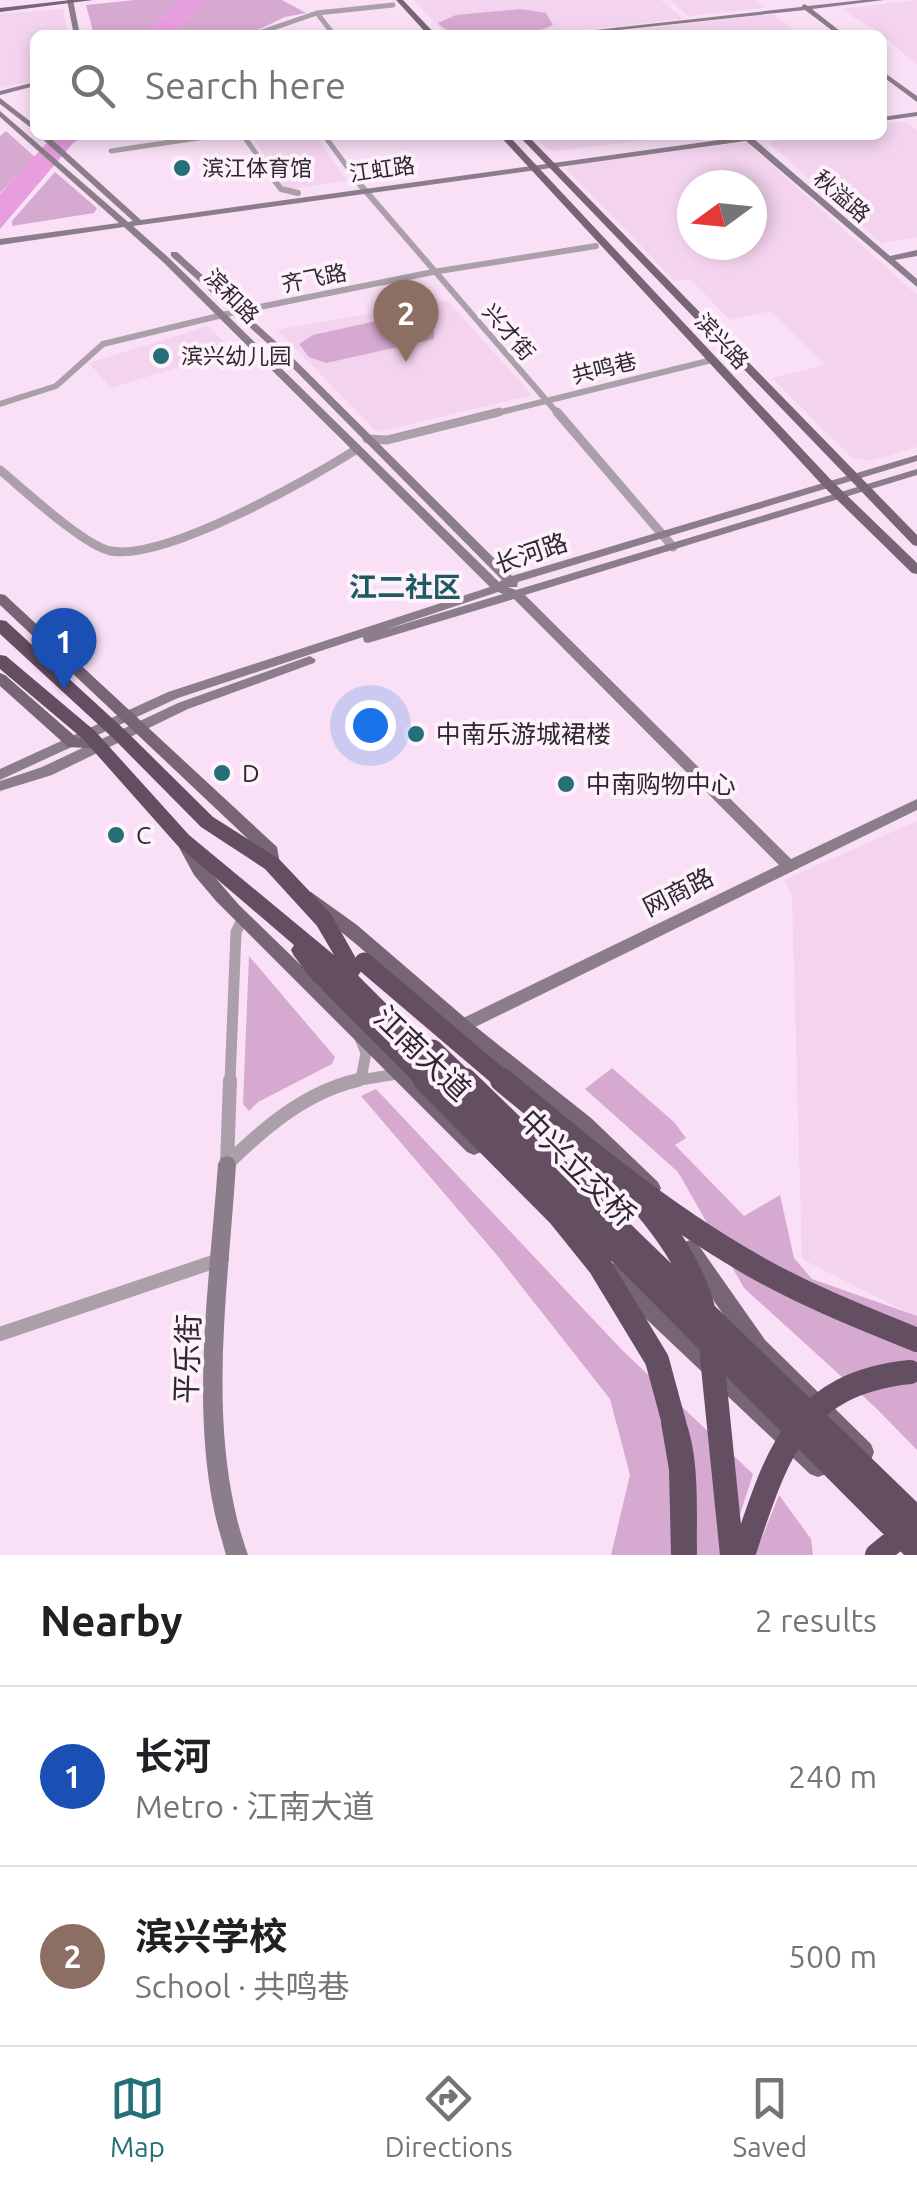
<!DOCTYPE html>
<html lang="en">
<head>
<meta charset="utf-8">
<style>
  :root { --surface:#fff; --page:#f2f2f2; --text:#202124; --muted:#757577; --line:#e0e0e0; --accent:#256f77 }
  body { margin:0; font-family:Ubuntu,"Noto Sans SC",sans-serif; background:var(--page); color:var(--text) }
  .compass { position:absolute; left:677px; top:170px; width:90px; height:90px; border-radius:50%; background:var(--surface); box-shadow:0 5px 15px #0003; rotate:255deg }
  .you { position:absolute; left:370px; top:725px; width:35px; height:35px; margin:-25px; border:8px solid #fff; border-radius:50%; background:#1a73e8; box-shadow:0 0 0 15px #1a73e833 }
  .badge { display:grid; place-items:center; width:65px; height:65px; border-radius:50%; background:var(--accent); color:#fff; font-size:32px; font-weight:700 }
  .pin { position:absolute; translate:-50% -82px; filter:drop-shadow(0 2px 5px #0008) }
  .pin::after { content:''; position:absolute; top:52px; width:35px; height:30px; background:inherit; clip-path:polygon(0 0,100% 0,50% 100%) }
  .list { margin:0; padding:0; list-style:none }
  h2 { display:flex; justify-content:space-between; align-items:center; height:130px; margin:0; padding:0 40px; font-size:42px }
  h2 small { font-size:32px; font-weight:400; color:var(--muted) }
  .list li { display:grid; grid-template-columns:65px 1fr auto; gap:30px; align-items:center; box-sizing:border-box; height:180px; padding:0 40px; border-top:2px solid var(--line) }
  .list b { display:block; font-size:38px; white-space:nowrap }
  .list p { margin:0; font-size:32px; white-space:nowrap; color:var(--muted) }
  .list em { font-size:32px; font-style:normal; color:var(--muted) }
  .icon { flex:none; width:55px; height:55px; fill:none; stroke:currentColor; stroke-width:2; stroke-linecap:round; stroke-linejoin:round }
  .map { position:relative; flex:none; width:917px; height:1555px; overflow:hidden }
  .search { position:absolute; background:var(--surface); box-shadow:0 5px 15px #0003; left:30px; right:30px; top:30px; height:110px; display:flex; align-items:center; gap:25px; box-sizing:border-box; padding:0 35px; border-radius:15px; color:var(--muted); font-size:38px }
  .sheet { height:490px; background:var(--surface) }
  nav { display:flex; justify-content:space-around; align-items:center; box-sizing:border-box; height:140px; border-top:2px solid var(--line); background:var(--surface); font-size:28px; color:var(--muted) }
  nav a { display:grid; justify-items:center; gap:5px }
  nav .on { color:var(--accent) }
  .map>svg:first-child { display:block }
  .built { fill:#f3d3ee; fill-rule:evenodd }
  .green { fill:#d6a9d0 }
  .water { fill:#e89ddf }
  .lines { fill:none; stroke-linecap:round; stroke-linejoin:round }
  .street-far4 { stroke:#aba0a9; stroke-width:5 }
  .street-far3 { stroke:#aba0a9; stroke-width:6 }
  .street-far2 { stroke:#aba0a9; stroke-width:9 }
  .street-far1 { stroke:#aba0a9; stroke-width:11 }
  .street { stroke:#aba0a9; stroke-width:14 }
  .secondary { fill:#8c7d8a; fill-rule:evenodd }
  .primary { fill:#776474; fill-rule:evenodd }
  .highway { fill:#644e61; fill-rule:evenodd }
  .highway-bridge-far1 { stroke:#644e61; stroke-width:19 }
  .highway-bridge { stroke:#644e61; stroke-width:24 }
  .poi-dot { fill:#256f77; stroke:#fdf2fb; stroke-width:4 }
  .labels { text-anchor:middle; stroke-width:8; stroke-linejoin:round; paint-order:stroke }
  .far-poi-label { font-size:22px; fill:#31272f; stroke:#fdf2fb; text-anchor:start }
  .far-street-label { font-size:22px; fill:#31272f; stroke:#fdf2fb }
  .street-label { font-size:25px; fill:#31272f; stroke:#fdf2fb }
  .poi-label { font-size:25px; fill:#31272f; stroke:#fdf2fb; text-anchor:start }
  .neighbourhood-label { font-size:28px; font-weight:bold; fill:#205a61; stroke:#fdf2fb }
  .near-street-label { font-size:30px; fill:#31272f; stroke:#fdf2fb }
</style>
</head>
<body>
<div class="map">
<svg width="917" height="1555" viewBox="0 0 917 1555">
  <rect width="100%" height="100%" fill="#fae0f6"/>
  <path class="built" d="M414,0h247l22,19 -150,16h-87z
    M670,0h86l8,8 -76,8z
    M917,0v65l-35,-30 -41,-26z
    M63,9l5,26h-33v46l-35,7v-74z
    M773,14l26,21h-155l-6,-6z
    M905,121l12,9v107l-36,6 -113,-101 47,-7h67v-10z
    M251,135h64l32,46 -62,9z
    M534,135h151l-129,16 -9,-2z
    M746,142l171,153v152l-47,14 -18,-3 -80,-80 53,-13 -54,-54 -41,9 -40,-41 -15,2 -109,-112 5,-4zM692,185h60v60h-60z
    M447,300l85,95 -155,37 -100,-102z
    M208,326l24,24 -121,38 -22,-25z
    M917,821v496l-115,-58 -10,-364 -8,-15z"/>
  <path class="green" d="M135,0h47l-39,35h-49l-8,-30z
    M206,0h76l24,13 -21,4 -38,18h-75z
    M520,9l26,4 7,12c-21,12 -100,18 -115,-2l18,-8z
    M6,131l29,26 -35,36v-57z
    M55,172l42,36 -3,5 -82,13v-5z
    M408,314l14,2 12,15v8l-108,24 -17,-6 -10,-13 14,-9z
    M249,956l86,101 -3,7 -74,38 -9,9 -6,-7z
    M612,1068l62,54 12,16 -11,7 69,71 36,-21 14,63 18,21 105,37v134l-41,-42 -132,-120 -66,-116 -93,-83z
    M376,1089l246,261 131,124 -26,81h-116l19,-80 -20,-76 -114,-145 -135,-158z
    M779,1495l32,44 2,16h-58z"/>
  <path class="water" d="M182,0h24l-34,35h-29z
    M54,135h32l-13,8 -73,86v-35z"/>
  <g class="lines">
    <path class="street-far4" d="M317,13l17,22
      M253,35l64,-22 76,-8
      M243,135l34,48
      M324,135l35,48
      M111,151l107,-16"/>
    <path class="street-far3" d="M275,181l6,8 17,4
      M357,181l202,234
      M0,404l56,-18 47,-42 132,-32 198,-40 163,-26
      M489,415l223,-55"/>
    <path class="street-far2" d="M557,412l116,135
      M367,439l20,1 112,-28
      M0,470c23,19 84,76 111,81 54,10 199,-72 246,-102"/>
    <path class="street-far1" d="M360,1038l6,15 -4,21
      M230,1082l6,-150 7,-14
      M348,1082l49,-8"/>
    <path class="street" d="M228,1163c37,-36 78,-71 130,-83
      M227,1164l3,-84
      M0,1334l222,-75"/>
    <path class="secondary" d="M67,0h6l7,35h-6z
      M863,0h21l-72,9 33,26h-7l-33,-25 -233,25h-22l251,-28 3,-3 4,2z
      M882,71l35,25v6l-35,-26z
      M35,82v4l-35,9v-4z
      M0,98l35,27v6l-35,-27z
      M0,111l128,111 5,-1 -95,-86h9l94,85 600,-83 -1,-2h33l-19,4 136,117 27,-6v6l-22,4 22,19v8l-171,-146 -613,85 36,32 330,324 3,-2 -225,-228 -106,-96v-4h6l106,96 229,228 405,-121v6l-399,121 -1,5h-9l8,3 401,-121v6l-392,120 266,264 126,-60v11l-454,223 -6,-2 -2,-5 2,-5 322,-156 -265,-266 -146,44 -4,-1 -1,-5 -185,61 -178,82v-11l168,-77 322,-105 -327,-325 -39,-35 -124,18v-6l119,-16 -119,-106zM498,592l5,2 -119,36z
      M917,112v4l-35,5v-4z
      M310,656l6,4 -2,3 -126,46 -136,66 -52,16v-10l42,-14 136,-64z
      M227,1156l6,2 3,6c-7,114 -26,234 -1,346 3,15 8,30 13,45h-22c-4,-15 -9,-30 -12,-45 -23,-112 -4,-232 4,-346l3,-6z"/>
    <path class="primary" d="M71,0h22l-93,12v-4z
      M396,0h7l33,35h-8z
      M499,135h9l324,346 85,82v11l-5,-1 -88,-86z
      M518,135h9l390,400v11l-4,-1z
      M0,594l5,1 272,252 3,17 -2,4h-12l-3,-15 -263,-248z
      M0,673l5,2 72,63 27,3 2,4 -2,4 -36,-2 -68,-61z
      M183,834l6,2 16,30 34,39 242,235 2,6 -2,6 -7,3 -7,-3 -251,-251 -22,-26 -19,-35 2,-4z
      M311,892l46,33 114,98 120,95 67,64 3,6 -3,6 -7,3 -7,-3c-57,-59 -123,-108 -186,-161 -51,-43 -99,-90 -153,-129l-2,-5 2,-5z
      M690,1240l7,3 68,97 106,104 3,8 -3,8 -8,3 -8,-3 -104,-106 -68,-97 -3,-7 3,-7z
      M612,1263l7,3 207,192 3,8 -3,8 -8,3 -8,-3 -205,-194 -3,-7 3,-7z"/>
    <path class="highway" d="M0,620l6,1 120,110 87,86 66,42 52,55 31,55c-4,9 -12,17 -23,13l-2,8c-19,5 -32,-21 -43,-34l-3,-6 3,-5 -117,-100 -94,-106 -83,-70v-14l6,1 89,75 94,104 145,120 -17,-29 -52,-57 -64,-42 -87,-88 -114,-105z
      M674,1410l9,4c18,43 13,96 14,141h-26l-2,-85 -8,-47 4,-9z"/>
    <path class="highway-bridge-far1" d="M364,962l141,120
      M345,976l106,106
      M330,984l97,98
      M433,1049l34,33"/>
    <path class="highway-bridge" d="M425,1080l134,135 41,51 57,94 17,63
      M448,1080l469,471
      M465,1080l452,439
      M502,1080c78,65 158,132 247,183 53,31 111,54 168,77
      M631,1190c34,38 62,76 74,126
      M711,1347l21,208
      M743,1555c33,-97 51,-171 167,-183
      M877,1555l32,-26"/>
  </g>
  <g class="poi-dot">
    <circle cx="182" cy="168" r="10"/>
    <circle cx="161" cy="356" r="10"/>
    <circle cx="416" cy="734" r="10"/>
    <circle cx="222" cy="773" r="10"/>
    <circle cx="566" cy="784" r="10"/>
    <circle cx="116" cy="835" r="10"/>
  </g>
  <g class="labels">
    <g class="far-poi-label">
      <text x="202" y="176">滨江体育馆</text>
      <text x="181" y="364">滨兴幼儿园</text>
    </g>
    <g class="far-street-label">
      <text transform="translate(382 169) rotate(-8)" y="8">江虹路</text>
      <text transform="translate(842 196) rotate(41)" y="8">秋溢路</text>
      <text transform="translate(314 278) rotate(-11)" y="8">齐飞路</text>
      <text transform="translate(232 296) rotate(45)" y="8">滨和路</text>
      <text transform="translate(509 332) rotate(49)" y="8">兴才街</text>
      <text transform="translate(722 341) rotate(47)" y="8">滨兴路</text>
      <text transform="translate(604 368) rotate(-14)" y="8">共鸣巷</text>
    </g>
    <g class="street-label">
      <text transform="translate(531 553) rotate(-19)" y="9">长河路</text>
      <text transform="translate(678 892) rotate(-27)" y="9">网商路</text>
    </g>
    <g class="poi-label">
      <text x="436" y="743">中南乐游城裙楼</text>
      <text x="242" y="782">D</text>
      <text x="586" y="793">中南购物中心</text>
      <text x="136" y="844">C</text>
    </g>
    <g class="neighbourhood-label">
      <text x="405" y="597">江二社区</text>
    </g>
    <g class="near-street-label">
      <text transform="translate(422 1054) rotate(44)" y="10">江南大道</text>
      <text transform="translate(577 1168) rotate(45)" y="10">中兴立交桥</text>
      <text transform="translate(188 1359) rotate(-88)" y="10">平乐街</text>
    </g>
  </g>
</svg>
<svg class="compass" viewBox="-18 -18 36 36"><path d="M0-13l5 13h-10z" fill="#e53935"/><path d="M0 13l5-13h-10z" fill="#757577"/></svg>
<div class="you"></div>
<div class="pin badge" style="left:64px;top:690px;background:#1a4fb4">1</div>
<div class="pin badge" style="left:406px;top:362px;background:#8d6e63">2</div>
<div class="search"><svg class="icon" aria-label="search" viewBox="0 0 24 24"><circle cx="10" cy="10" r="6"/><path d="M15 15l6 6"/></svg>Search here</div>
</div>
<section class="sheet">
<h2>Nearby<small>2 results</small></h2>
<ul class="list">
<li><span class="badge" style="background:#1a4fb4">1</span><div><b>长河</b><p>Metro · 江南大道</p></div><em>240 m</em></li>
<li><span class="badge" style="background:#8d6e63">2</span><div><b>滨兴学校</b><p>School · 共鸣巷</p></div><em>500 m</em></li>
</ul>
</section>
<nav>
<a class="on"><svg class="icon" aria-label="map" viewBox="0 0 24 24"><path d="M3 6l6-2 6 2 6-2v14l-6 2-6-2-6 2zM9 4v14M15 6v14"/></svg>Map</a>
<a><svg class="icon" aria-label="directions" viewBox="0 0 24 24"><path d="M12 3l9 9-9 9-9-9zM9 14v-3h6M13 9l2 2-2 2"/></svg>Directions</a>
<a><svg class="icon" aria-label="saved" viewBox="0 0 24 24"><path d="M7 4h10v16l-5-4-5 4z"/></svg>Saved</a>
</nav>
</body>
</html>
